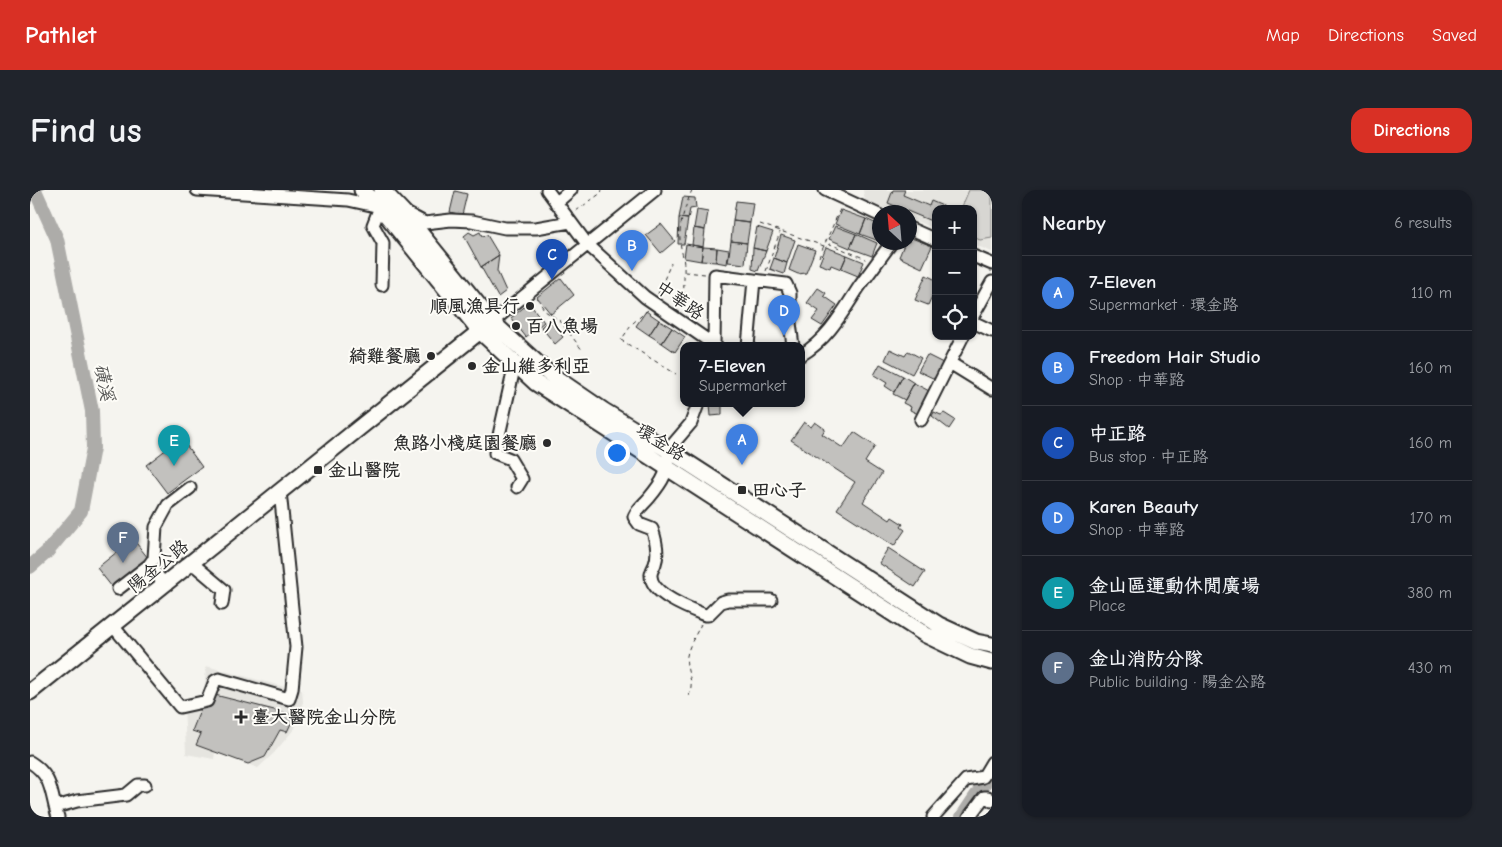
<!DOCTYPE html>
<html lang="en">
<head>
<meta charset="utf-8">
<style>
  :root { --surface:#171b24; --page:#20242c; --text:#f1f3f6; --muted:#9ea1a6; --line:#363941; --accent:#d93025 }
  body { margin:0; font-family:"Comic Neue","LXGW WenKai TC",sans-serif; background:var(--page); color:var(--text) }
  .controls { position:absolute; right:15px; top:15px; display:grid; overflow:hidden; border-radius:10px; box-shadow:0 1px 4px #0004 }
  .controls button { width:45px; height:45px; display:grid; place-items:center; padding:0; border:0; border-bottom:1px solid var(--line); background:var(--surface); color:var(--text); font:25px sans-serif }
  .compass { position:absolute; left:842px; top:15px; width:45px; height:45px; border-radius:50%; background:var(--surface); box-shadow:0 1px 4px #0004; rotate:334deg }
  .you { position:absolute; left:586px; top:262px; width:18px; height:18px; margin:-12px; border:4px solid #fff; border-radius:50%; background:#1a73e8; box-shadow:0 0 0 8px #1a73e833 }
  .badge { display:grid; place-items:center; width:32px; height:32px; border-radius:50%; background:var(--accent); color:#fff; font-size:16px; font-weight:700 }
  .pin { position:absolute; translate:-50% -41px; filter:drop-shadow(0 1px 2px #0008) }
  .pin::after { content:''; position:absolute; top:26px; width:18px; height:15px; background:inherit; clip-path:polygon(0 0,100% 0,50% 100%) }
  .popup { position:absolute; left:650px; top:152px; width:125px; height:65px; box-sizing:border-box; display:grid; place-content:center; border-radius:10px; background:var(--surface); filter:drop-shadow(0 1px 4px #0005); font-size:16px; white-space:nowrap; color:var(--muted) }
  .popup b { font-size:19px; color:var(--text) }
  .popup::after { content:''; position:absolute; left:50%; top:100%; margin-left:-10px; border:10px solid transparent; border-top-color:var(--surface) }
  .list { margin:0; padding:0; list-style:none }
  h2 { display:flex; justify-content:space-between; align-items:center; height:65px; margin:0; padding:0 20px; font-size:21px }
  h2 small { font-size:16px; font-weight:400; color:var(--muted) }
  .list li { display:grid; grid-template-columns:32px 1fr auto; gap:15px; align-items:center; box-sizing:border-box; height:75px; padding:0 20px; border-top:1px solid var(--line) }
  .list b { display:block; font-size:19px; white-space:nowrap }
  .list p { margin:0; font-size:16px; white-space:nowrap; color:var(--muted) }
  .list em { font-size:16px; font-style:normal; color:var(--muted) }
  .icon { flex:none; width:28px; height:28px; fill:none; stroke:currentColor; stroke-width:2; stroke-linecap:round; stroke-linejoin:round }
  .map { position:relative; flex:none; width:962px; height:627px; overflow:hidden; border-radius:15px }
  header { display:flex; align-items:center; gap:30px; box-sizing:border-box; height:70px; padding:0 25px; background:var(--accent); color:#fff }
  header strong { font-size:24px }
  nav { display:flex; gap:28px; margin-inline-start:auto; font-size:18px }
  .intro { display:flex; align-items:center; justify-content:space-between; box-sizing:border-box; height:120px; padding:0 30px }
  h1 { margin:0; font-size:35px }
  .button { padding:12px 22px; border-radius:15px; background:var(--accent); color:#fff; font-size:18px; font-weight:700 }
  main { display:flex; gap:30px; padding:0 30px }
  aside { flex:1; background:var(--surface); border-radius:15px; box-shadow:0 1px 4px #0004 }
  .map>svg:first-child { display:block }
  .built { fill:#e6e5e0 }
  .green { fill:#d7d6d2; stroke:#81807e }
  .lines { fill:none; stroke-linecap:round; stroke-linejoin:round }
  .river { stroke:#adaca9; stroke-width:14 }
  .building { fill:#c2c1be; stroke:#2b2b2b }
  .minor-casing { stroke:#2b2b2b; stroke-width:15 }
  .major-casing { stroke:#2b2b2b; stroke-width:19 }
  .path { stroke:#2b2b2b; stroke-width:1; stroke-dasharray:4 4; stroke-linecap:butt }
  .minor { stroke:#fdfcf7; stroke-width:11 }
  .major { stroke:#fdfcf7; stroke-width:15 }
  .poi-dot { fill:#2b2b2b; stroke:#fdfcf7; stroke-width:2 }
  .labels { text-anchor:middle; stroke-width:4; stroke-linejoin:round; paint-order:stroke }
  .street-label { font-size:18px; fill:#2b2b2b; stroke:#fdfcf7 }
  .poi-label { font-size:18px; font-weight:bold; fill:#2b2b2b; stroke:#fdfcf7; text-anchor:start }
  .water-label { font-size:19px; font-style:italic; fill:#585857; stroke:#fdfcf7 }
</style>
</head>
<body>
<header>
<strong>Pathlet</strong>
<nav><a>Map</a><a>Directions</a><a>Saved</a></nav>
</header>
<div class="intro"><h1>Find us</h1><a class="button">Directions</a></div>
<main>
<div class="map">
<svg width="962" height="627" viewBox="0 0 962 627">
  <rect width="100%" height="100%" fill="#f5f4ef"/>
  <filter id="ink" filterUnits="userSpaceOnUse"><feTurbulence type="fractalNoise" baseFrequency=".02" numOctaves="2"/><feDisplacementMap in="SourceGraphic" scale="10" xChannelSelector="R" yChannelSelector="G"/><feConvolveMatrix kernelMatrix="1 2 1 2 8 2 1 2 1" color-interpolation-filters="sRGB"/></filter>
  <g filter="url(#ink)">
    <path class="built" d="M833,0h129v62l-19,-8v-35h-37v20l-26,-10 -1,-7h-15l-29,-11z
      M176,476l86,23 10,1 1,12 -8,26 -21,25 -16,15 -43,-16 -1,7 -28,-5 -2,-54 20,-5z"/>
    <path class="green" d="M939,0h23v48l-12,2 -7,-3v-28h-12z"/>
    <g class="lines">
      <path class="river" d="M0,377l17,-15 34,-41 12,-63 -1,-37 -35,-172 -22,-49
        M932,627l30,-45"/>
    </g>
    <path class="building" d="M863,0h12l-2,5 26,11 2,-5 19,8h-14v14l-48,-20z
      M425,1l12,3 -5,21 -12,-3z
      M653,7l12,1 1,10 -6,1 -2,10 -9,-1z
      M706,11l17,2 -3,20 -17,-2z
      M667,20l11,2 -3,18 -11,-2z
      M811,20l25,9 -6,15 -25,-10z
      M649,28l9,1 -4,25h-6z
      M836,29l13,6v16l-19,-7z
      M703,31l17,2 -3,20 -16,-2z
      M631,34l14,17 -14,12 -15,-18z
      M805,36l21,8 -6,14 -21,-9z
      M727,37l16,5 -7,19 -13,-3z
      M664,38l11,2 -2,17 -11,-2z
      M439,42l5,3 6,-3 2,4 5,-1 12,20 -18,12 -17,-31z
      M826,44l21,9 -5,13 -22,-8z
      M751,45l14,5 -8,23 -13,-5z
      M879,47l23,9 -10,22 -23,-11 6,-15h4z
      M701,51l16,2 -2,21 -17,-2z
      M656,54l17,3 -2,14 -17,-3z
      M768,54l17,6 -9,23 -8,1 -9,-4z
      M673,57l14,1 -1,14 -15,-1z
      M796,57l21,8 -6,14 -10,-4 -1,3 -11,-4z
      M687,58l12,2 -2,14 -11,-2z
      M723,58l13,3 -8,20 -6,-2z
      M469,65l-2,16 9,20 -8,6 -17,-30z
      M817,65l17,7 -6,14 -17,-7z
      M744,68l13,5 -3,11 -14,-5z
      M896,85l10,5v8l-8,17 -13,-5z
      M531,88l13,17 -23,19 -14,-17z
      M788,98l8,5 -2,3 13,9 -15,21 -10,-6 7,-9 -12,-8z
      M499,113l15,19 -18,15 -15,-19z
      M616,121l13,9 -10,15 -13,-9z
      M519,130l14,17 -8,7 -14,-17z
      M629,130l13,8 -10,15 -13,-8z
      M642,138l13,9 -10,15 -13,-9z
      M860,159l15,7 3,-5 13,7 -9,16 -27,-14z
      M897,165l18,9 -8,16 -19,-9z
      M850,174l23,12 -9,16 -9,-6 2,-3 -13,-8z
      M873,186l11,7 -9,17 -12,-6z
      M884,193l17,9 -13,22 -8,-4 1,-3 -8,-4z
      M680,214h12v11l-11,1z
      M904,222l7,3 3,-2 11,7 -6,9 -17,-13z
      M774,232l7,5 4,-5 10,7 -3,5 21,14 11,-16 21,14 -10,16 17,11 -19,29 27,18 2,-3 11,7 -2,3 4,3 -11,16 -57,-37 18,-27 -64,-42z
      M151,248l21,29 -35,26 -21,-28z
      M103,349l15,19 -36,29 -15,-19z
      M858,358l37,24 -10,15 -36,-24z
      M177,503l83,21 3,5 -6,13 -7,-2 -15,27 -17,7 -52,-19 5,-11 -9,-3z"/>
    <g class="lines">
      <g class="minor-casing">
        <path id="minor" d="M167,0l151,10 32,7
          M517,0l40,54 58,53 71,49
          M795,0l54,25
          M526,13l15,-13
          M350,17l-7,18 10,18 -1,42
          M376,23l19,10 26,-3 21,1 33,7h31l34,-6
          M879,38l27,12
          M943,66l19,8
          M943,126l19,-34
          M943,132l19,9
          M457,136l168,-136
          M684,155l1,-70 71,9 4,9v30l3,23
          M718,156l6,-66
          M771,165c27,-16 41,-42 58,-68 11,-15 22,-30 33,-45
          M920,173l42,26
          M485,174l-20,89 15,6 12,20 -5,8
          M668,214l-7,19 -23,27c0,23 -4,30 -19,48 -5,6 -12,11 -15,19l5,7 13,5c4,11 7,24 3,35 -1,3 -4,7 -4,11 -1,19 39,34 54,40h3l13,-13 7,-2h43
          M891,230l42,-84
          M162,373l32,27 -2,14
          M119,375l16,20
          M88,399l31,-24 5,-7 2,-31 12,-22 22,-17
          M83,436l67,81 27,-6 8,-20 4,-2 70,20 3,-10 4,-42 -16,-156
          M0,572c24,15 20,32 28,55
          M26,617l21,-6 49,-6 12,-10h7
          M903,627l33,-37 17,-3 9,-15
          M939,627l15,-20h4l4,4"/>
      </g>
      <g class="major-casing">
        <path id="major" d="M332,0l18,17 100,124 56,52 390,252 44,21 22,6
          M352,0l21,22 89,110 55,50 57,39 64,39 271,175 37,17 16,3
          M0,502l450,-361"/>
      </g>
      <path class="path" d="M662,0c-6,15 -13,33 -12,49 0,9 4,18 4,27 1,25 -5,33 13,55
        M546,21l25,-18 1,-3
        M730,34l64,22 6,-2 36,15
        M789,67l22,-50
        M736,81l14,-39
        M655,82l20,2
        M628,104l13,-31
        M507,108l8,13 15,10 23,30
        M618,120l-15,13 -12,17 55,34
        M659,506c5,-18 0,-15 -2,-31 -3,-13 9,-30 14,-41"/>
      <use href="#minor" class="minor"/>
      <use href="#major" class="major"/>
    </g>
  </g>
  <g class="poi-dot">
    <circle cx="500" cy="116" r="5"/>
    <circle cx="486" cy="136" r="5"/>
    <circle cx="401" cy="166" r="5"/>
    <circle cx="442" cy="176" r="5"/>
    <circle cx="517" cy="253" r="5"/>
    <rect x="283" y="275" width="10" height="10" rx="2.5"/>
    <rect x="707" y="295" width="10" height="10" rx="2.5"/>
    <path d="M208.5 519.5h5v5h5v5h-5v5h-5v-5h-5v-5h5z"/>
  </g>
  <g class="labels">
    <g class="street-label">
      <text transform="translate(650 110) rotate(35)" y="6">中華路</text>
      <text transform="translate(631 252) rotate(32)" y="6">環金路</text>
      <text transform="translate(128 376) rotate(-39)" y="6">陽金公路</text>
    </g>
    <g class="poi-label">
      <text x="490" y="122" text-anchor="end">順風漁具行</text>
      <text x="496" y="142">百八魚場</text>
      <text x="391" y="172" text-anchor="end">綺雞餐廳</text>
      <text x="452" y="182">金山維多利亞</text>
      <text x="507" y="259" text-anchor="end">魚路小棧庭園餐廳</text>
      <text x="298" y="286">金山醫院</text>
      <text x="722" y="306">田心子</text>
      <text x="222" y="533">臺大醫院金山分院</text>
    </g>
    <g class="water-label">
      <text transform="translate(75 192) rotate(79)" y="7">磺溪</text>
    </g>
  </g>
</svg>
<div class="controls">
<button>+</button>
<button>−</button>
<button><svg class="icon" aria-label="locate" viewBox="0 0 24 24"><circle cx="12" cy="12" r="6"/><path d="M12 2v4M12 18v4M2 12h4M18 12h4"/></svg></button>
</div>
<svg class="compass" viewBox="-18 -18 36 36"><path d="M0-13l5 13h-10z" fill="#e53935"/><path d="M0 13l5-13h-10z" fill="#9ea1a6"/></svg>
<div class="you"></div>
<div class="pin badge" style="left:712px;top:275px;background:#3f7fe0">A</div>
<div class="popup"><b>7-Eleven</b>Supermarket</div>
<div class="pin badge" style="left:602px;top:81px;background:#3f7fe0">B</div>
<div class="pin badge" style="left:522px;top:90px;background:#1a4fb4">C</div>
<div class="pin badge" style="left:754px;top:146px;background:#3f7fe0">D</div>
<div class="pin badge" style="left:144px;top:276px;background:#0f9aa8">E</div>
<div class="pin badge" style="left:93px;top:373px;background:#5c6f8a">F</div>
</div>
<aside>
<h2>Nearby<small>6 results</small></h2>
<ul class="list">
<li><span class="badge" style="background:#3f7fe0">A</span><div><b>7-Eleven</b><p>Supermarket · 環金路</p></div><em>110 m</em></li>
<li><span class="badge" style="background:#3f7fe0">B</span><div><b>Freedom Hair Studio</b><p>Shop · 中華路</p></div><em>160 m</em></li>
<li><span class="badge" style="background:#1a4fb4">C</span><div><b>中正路</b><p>Bus stop · 中正路</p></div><em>160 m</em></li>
<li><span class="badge" style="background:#3f7fe0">D</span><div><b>Karen Beauty</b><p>Shop · 中華路</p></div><em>170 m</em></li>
<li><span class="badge" style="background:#0f9aa8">E</span><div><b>金山區運動休閒廣場</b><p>Place</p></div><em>380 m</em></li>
<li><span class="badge" style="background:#5c6f8a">F</span><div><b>金山消防分隊</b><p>Public building · 陽金公路</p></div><em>430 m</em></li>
</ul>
</aside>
</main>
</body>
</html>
